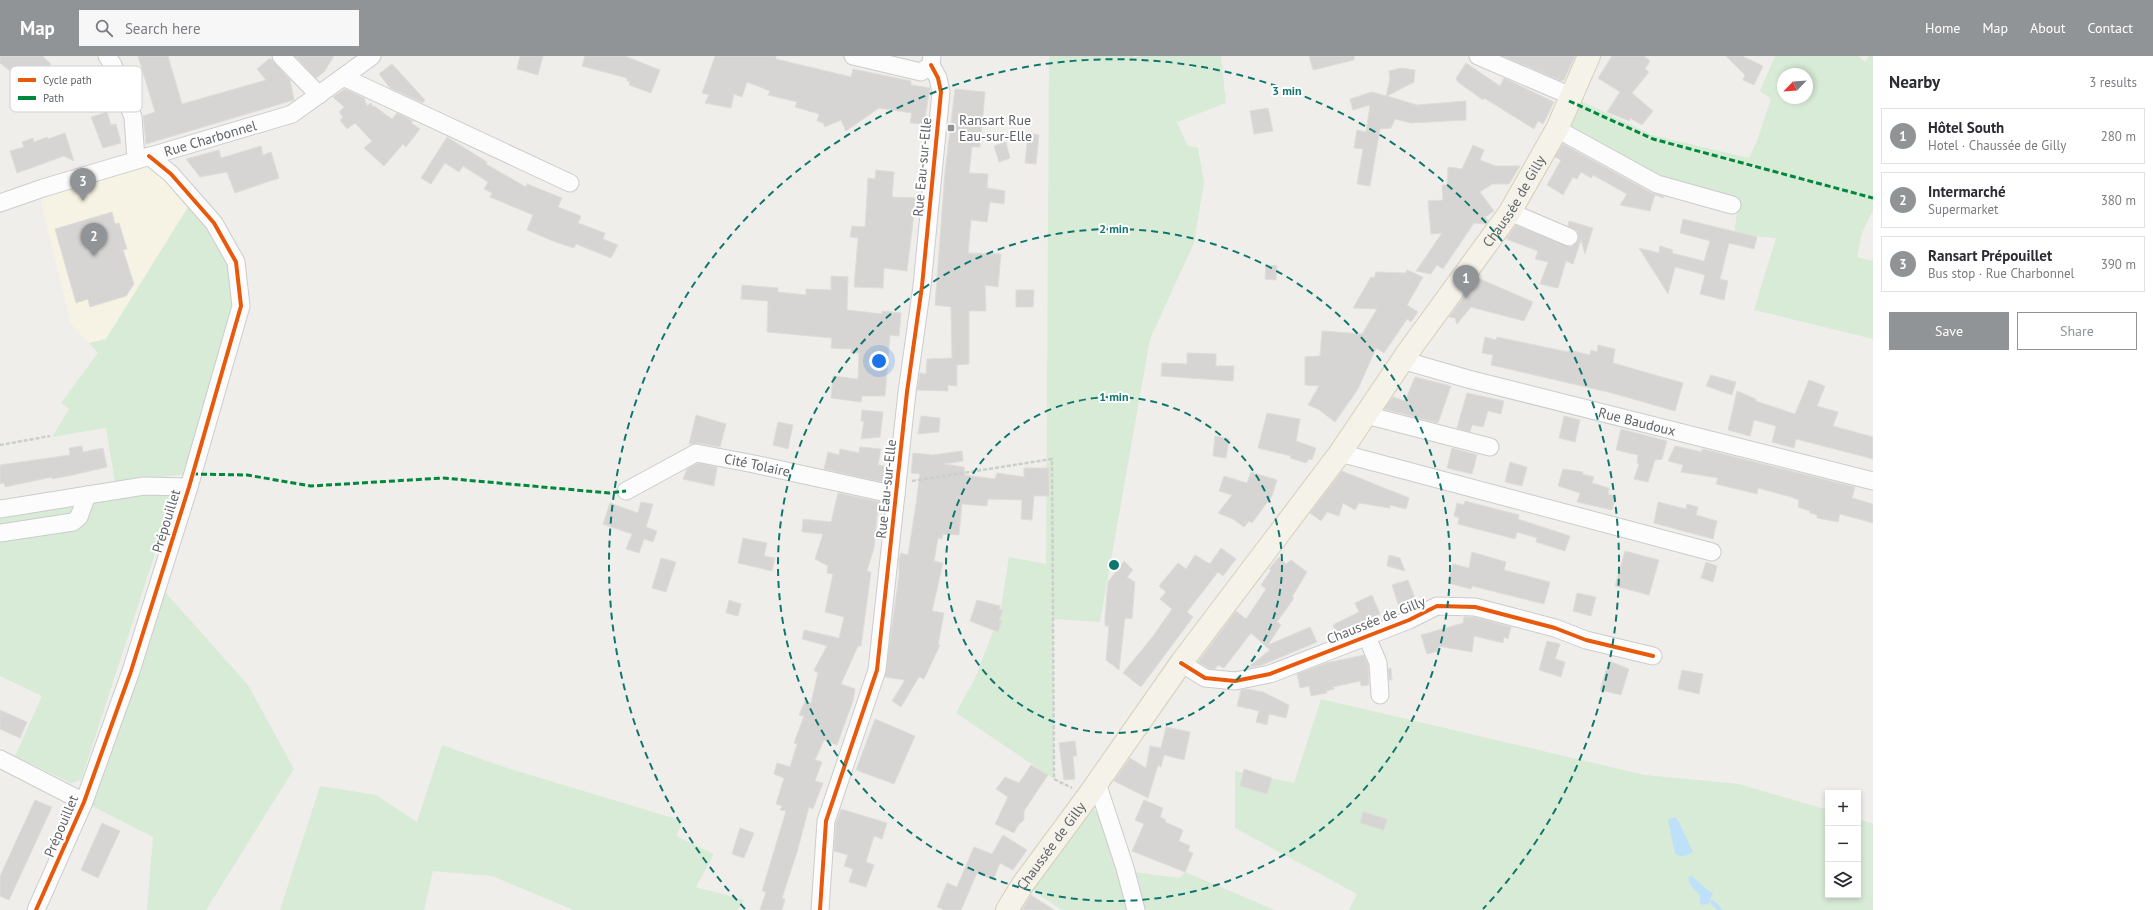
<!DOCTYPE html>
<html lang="en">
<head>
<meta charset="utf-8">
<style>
  :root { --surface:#fff; --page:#f7f7f7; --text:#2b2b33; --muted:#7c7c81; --line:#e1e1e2; --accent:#919496 }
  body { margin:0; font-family:"PT Sans",sans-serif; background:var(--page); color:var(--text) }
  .controls { position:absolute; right:12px; bottom:12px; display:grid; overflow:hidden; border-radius:0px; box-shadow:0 2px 6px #0003 }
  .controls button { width:36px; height:36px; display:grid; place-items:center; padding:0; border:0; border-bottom:1px solid var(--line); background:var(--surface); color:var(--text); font:20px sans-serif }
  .compass { position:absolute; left:1777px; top:12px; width:36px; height:36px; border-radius:50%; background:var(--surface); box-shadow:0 2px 6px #0003; rotate:245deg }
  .you { position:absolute; left:879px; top:305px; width:14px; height:14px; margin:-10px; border:3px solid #fff; border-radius:50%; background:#1a73e8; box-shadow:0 0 0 6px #1a73e833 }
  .badge { display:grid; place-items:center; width:26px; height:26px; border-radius:50%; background:var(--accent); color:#fff; font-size:13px; font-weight:700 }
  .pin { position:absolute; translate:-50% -33px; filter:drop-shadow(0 1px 2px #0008) }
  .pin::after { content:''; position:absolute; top:21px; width:14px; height:12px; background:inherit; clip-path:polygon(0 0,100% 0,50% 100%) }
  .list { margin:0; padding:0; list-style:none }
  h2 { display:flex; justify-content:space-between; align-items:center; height:52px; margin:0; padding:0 16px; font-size:17px }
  h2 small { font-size:13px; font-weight:400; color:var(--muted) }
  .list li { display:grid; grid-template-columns:26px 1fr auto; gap:12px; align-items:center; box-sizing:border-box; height:56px; margin:0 8px 8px; padding:0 8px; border:1px solid var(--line); border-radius:0px }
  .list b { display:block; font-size:15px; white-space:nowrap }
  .list p { margin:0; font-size:13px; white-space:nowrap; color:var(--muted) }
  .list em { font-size:13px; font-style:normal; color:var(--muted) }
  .actions { display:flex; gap:8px; padding:12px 16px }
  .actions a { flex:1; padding:9px 0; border:1px solid var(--accent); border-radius:0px; text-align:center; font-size:14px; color:var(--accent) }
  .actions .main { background:var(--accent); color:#fff }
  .icon { flex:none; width:22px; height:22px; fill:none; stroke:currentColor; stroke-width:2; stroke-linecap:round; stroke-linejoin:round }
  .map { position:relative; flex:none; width:1873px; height:854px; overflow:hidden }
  header { display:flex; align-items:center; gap:24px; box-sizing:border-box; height:56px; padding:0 20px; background:var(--accent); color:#fff }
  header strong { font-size:19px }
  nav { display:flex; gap:22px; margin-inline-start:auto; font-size:14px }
  .search { width:280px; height:36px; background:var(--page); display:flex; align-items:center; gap:10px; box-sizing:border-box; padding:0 14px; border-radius:0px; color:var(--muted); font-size:15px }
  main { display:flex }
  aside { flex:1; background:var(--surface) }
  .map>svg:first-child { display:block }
  .commercial { fill:#f7f3e4 }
  .green { fill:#d8ebd6; fill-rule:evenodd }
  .water { fill:#bfe0f9 }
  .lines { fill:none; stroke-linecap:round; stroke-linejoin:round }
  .stream { stroke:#bfe0f9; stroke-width:4 }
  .building { fill:#d6d5d3; stroke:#deddd9 }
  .minor-casing { stroke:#cbcccc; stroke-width:19 }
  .major-casing { stroke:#d7ceb8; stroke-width:24 }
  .path { stroke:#cacfcc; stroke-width:2.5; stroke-dasharray:4 2; stroke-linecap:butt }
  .minor { stroke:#fdfcfc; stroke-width:17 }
  .major { stroke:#f4f2e9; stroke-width:22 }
  .quiet { stroke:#00873e; stroke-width:3; stroke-dasharray:6 3; stroke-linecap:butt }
  .cycleway-casing { stroke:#fff; stroke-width:6 }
  .cycleway { stroke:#e8590c; stroke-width:4 }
  .ring { fill:none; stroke:#0f766e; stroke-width:2; stroke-dasharray:7 5 }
  .poi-dot { fill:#919496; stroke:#fff; stroke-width:1.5 }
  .labels { text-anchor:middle; stroke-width:4; stroke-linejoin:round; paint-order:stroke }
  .poi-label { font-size:14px; fill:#5f6368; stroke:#fff; text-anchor:start }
  .street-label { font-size:14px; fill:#5f6368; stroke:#fff }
  .key { fill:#fff; stroke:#cfd0d2; stroke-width:1 }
  .key-label { font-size:11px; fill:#5f6368 }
  .centre { fill:#0f766e; stroke:#fff; stroke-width:2 }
  .ring-label { font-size:12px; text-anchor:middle; font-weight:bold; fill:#0f766e; stroke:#fff; stroke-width:4; stroke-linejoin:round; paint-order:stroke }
</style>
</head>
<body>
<header>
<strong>Map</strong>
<div class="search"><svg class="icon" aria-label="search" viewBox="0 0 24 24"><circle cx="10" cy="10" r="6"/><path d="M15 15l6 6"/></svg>Search here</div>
<nav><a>Home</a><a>Map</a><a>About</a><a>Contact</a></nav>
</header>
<main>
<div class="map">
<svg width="1873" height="854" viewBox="0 0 1873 854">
  <rect width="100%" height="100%" fill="#efeeea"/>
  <path class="commercial" d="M149,100l44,43 -87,140 -17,4 -18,-19 -30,-122 2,-14z"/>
  <path class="green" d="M1049,0h84v2l8,-2h80l5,47 -49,19 10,23 11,3 6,34 -10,61 -44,96 -50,283 -47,-3 1,160 -98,-66 19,-35 25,-64 9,-57 37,7z
    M1775,0h83l7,6 4,-6h4v154l-11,23 -5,24 16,4v78l-119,-29 22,-72 -42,-4 5,-36 -115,-32 -67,-37 14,-33 81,39 97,23 8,-17 14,-42 -11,-8zM1783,18h24v24h-24z
    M193,143l43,63 -6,63 -43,149 -72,9 -9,-55 -54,9 17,-28 -8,-6 37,-50 -9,-10 17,-4z
    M152,430l21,13 -92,281 -10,3 -56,-27 27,-60 -42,-20v-167z
    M158,528l90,101 46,84 -88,141h-59l6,-73 -69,-35z
    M1321,643l324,76 94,9 89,26v85h30v-76l15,5v86h-524l8,-16 -122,-66v-57l59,12z
    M442,689l62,22 179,54 -7,15 38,18 -18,33 48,13 -6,10h-164l-82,-34 -59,-5 -9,39h-144l40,-124 56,9 41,27z
    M1084,745l19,16 29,93h-70l-39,-26z
    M1126,815l53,7 6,-6 90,38h-139z"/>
  <path class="water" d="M1675,761l3,3 15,32c-6,4 -12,6 -18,1l-7,-33z
    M1691,820c8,5 12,12 22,17l-5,11 -5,1 -3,-2v-8l-9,-9 -3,-9z"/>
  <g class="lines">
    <path class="stream" d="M1712,846l8,8"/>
  </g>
  <path class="building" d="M0,0h42l9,8 -23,21 -28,-22z
    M138,0h30l14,48 84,-24 -9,-11 13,-11 20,22 4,20 -148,44 -3,-28 12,-4z
    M295,0h39l-10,16 -8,6z
    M520,0h23l-5,19 -21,-6z
    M585,0h40l35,14 -9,23 -22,-8 1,-3 -3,-1v-3l-45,-12z
    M715,0h61v3l75,18 2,-8 58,12v4l19,3 -6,36 -14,-1 2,-10 -33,-5 -33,23 -5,-11 -16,7 -2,-4 -6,-2 2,-7 -24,-7 2,-5 -29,-7 2,-4 -23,-9 -5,15 -8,-3 -3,14 -26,-5 4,-8 -7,-2z
    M1309,0h45v4l-41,10z
    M1503,0h72l-11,24 -3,1z
    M1612,0h32l6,5 -5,8 4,3 -17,21 21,18 -11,14 -12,-7 -1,3 -22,-9 13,-20 -22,-14z
    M1726,0h16l21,10 -9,19 -11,-5 2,-5z
    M1466,7l34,23 4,-8 50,24 -11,22 -5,-3 -4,8 -50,-31 -1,2 -25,-18 -2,-4z
    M392,8l33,36 -2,3 -33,-15 -11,-14z
    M1401,12l14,2 -1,12 -27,14 30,9 49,-4v19l-55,3 -16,-4 -4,9 -11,1 -10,57 -13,-2 6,-35 -9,-1 3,-18 9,2 4,-27 -17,5 -3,-11 22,-7 14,4 4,-18 -1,-7z
    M345,33l19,9 3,8 4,-3 2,4 1,-1 18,13 5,-6 16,8 -2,2 9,6 -14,18 -3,-3 -19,22 -20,-18 8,-7 -17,-18 -8,6 -7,-9 3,-3 -4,-5 5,-5 -11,-10z
    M955,33l30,3 -5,55h-8l-3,26 19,1 -1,14 18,3 -1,13 -14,-2 -3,20 -16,-2 -3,33 33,1 -3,33 -13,-2 1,26h-17v53l-12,1v21l-9,-1v6l-31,-1 3,-17 6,1 1,-15 25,-1 -1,-51 -16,-2 10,-133z
    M1268,52l5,23 -19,3 -4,-23z
    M107,56l4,13 5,-1 5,19 -18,5 -12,-31z
    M65,77l9,28 -10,-5 -47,17 -7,-22 14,-4 -2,-5 11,-4 1,4 13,-5 1,2z
    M1028,77l11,2 -3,29 -11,-1z
    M447,81l40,25 -1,2 40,23 1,-3 35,14 -4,9 23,9 -3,7 27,10 -2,6 15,6 -7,13 -35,-14 -2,4 -21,-7 -26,-11 6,-15 -43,-18 2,-4 -8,-4 4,-7 -25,-16 -4,6 -14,-9 -14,21 -10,-6z
    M1006,86l4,16 -11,4 -5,-16z
    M1563,88l89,49 12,3 -1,2 -8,-3 -5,16 -30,-6 7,-11 -34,-19 -2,3 -10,-6 -4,7 -4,-2 -10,18 -16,-10 14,-25 -6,-3z
    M1473,89l11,5 -4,10 15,6h25l-11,18h-17l-12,8 14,19 -9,6 3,4 -2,3 -12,-1 -31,46 -6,-4 -6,9 -15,-3 26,-38 -11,1 -3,-33 15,-1 -1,-15h5l1,-18 14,2z
    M261,90l2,9 8,-3 8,26 -44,15 -8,-21 -27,5 -14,-18 33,-9 2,8z
    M876,114l18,2 -2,25 24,1 -9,73 -23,-3 -1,20 -29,-1 4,-49 -8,-1 2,-11 13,1 3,-49 7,1z
    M112,156l3,12 4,-1 8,26 -4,1 11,34 -8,12 -36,11 -2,-8 -12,4 -21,-74z
    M1683,163l74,18 -3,12 -25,-6 -9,36 8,2 -4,19 -24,-6 5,-19 -30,-8 -7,27 -29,-46 20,5 1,-7 13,4 -1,3 32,8 6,-20 -30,-8z
    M1569,165l24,7 -8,26 -4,-14 -8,24 -7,-3 -8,27 -18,-4 8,-22 -13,-3 3,-8 -32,-12 10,-14 55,22 7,-6 1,-5 -2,-5 -9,-5z
    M1266,209l11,1 -1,14 -11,-1z
    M1407,214l16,7 -16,28 11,7 -7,10 -4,-3 -23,34 -8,-5 -18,41 -23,33 -17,-13 -10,-4 11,-19 -14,-1v-28l15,-1 2,-25 40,3 15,-25 -24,-1 18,-31 3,1 2,-6 30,1z
    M831,220l17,1 -1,33 35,4v-3l19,2 -2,23 -9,-1 -5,61h-23l-1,6 -30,-4 2,-22 25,3 1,-26h-8v-4l-20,-1 1,-10 -65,-6 1,-31 -27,-2 1,-14 36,3v4l28,3v-6l25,1z
    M1478,222l55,24 -9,19 -53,-14 -14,17 -2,-6 -6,-1z
    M1016,234h18l-1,17h-17z
    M1485,281l11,3 1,-3 71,15 1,-2 21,5 1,-5 6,2 1,-7 17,4 -2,14 70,20 -8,28 -63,-18 -121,-28 2,-10 -11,-2z
    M1187,297l29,1v12h18l-1,15 -72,-5 1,-13 25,1z
    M1711,319l25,7 -4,13 -26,-9z
    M1415,321l36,9 -13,37 -54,-14 9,-12 12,4z
    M1809,324l16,6 -8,20 21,6 -5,14 40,11v22l-77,-20 -2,9 -22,-6 4,-16 -22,-6 -4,16 -22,-6 9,-39 19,8v2l39,13z
    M1467,337l37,8 -3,13 -13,-3 -5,16 -11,-2 -2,7 -13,-4z
    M862,354l21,2 -3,25 -19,2 3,-17 -3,-1z
    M1267,357l33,6 -4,22 20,7 -4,12 -3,-1 -3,4 -16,-5 1,-2 -33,-8z
    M696,359l30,9 -6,23 -22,-4 -9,1z
    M921,360l19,2 -1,14 -21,2z
    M1564,360l16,4 -5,22 -16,-4z
    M778,366l15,3 -5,24 -15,-4z
    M1621,373l46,12 -5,18 -7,1 -7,22 -14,-3 5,-15 -2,-1 1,-8 -22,-5z
    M1215,380l14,3 -3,19 -13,-2z
    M82,390l1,6 20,-4 4,19 -34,8 -21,4v-2l-47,10 -1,-4 -4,1v-19l70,-10 -1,-7z
    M1675,390l27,6v-3l21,5 132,33 -3,11 21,6v19l-33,-9 -2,8 -21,-4v-3l-7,-2v-2l-12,-4 1,-7 -8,-3 -33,-9 -1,6 -41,-10 2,-6 -37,-6 2,-7 -15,-4z
    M860,391l21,2 -3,16 7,1 -3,16 -58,-13 4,-17 11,3 1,-6 19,4z
    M1452,392l25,7 -5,19 -25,-6z
    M962,395l1,10 -19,3 20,3 1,8 30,4 2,-6 27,4v-9h25v28h-15l-2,24 -11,-1 1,-19 -34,-1 -1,7 -25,-2 -3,31 -16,-1 -1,5 -4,-1 -4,23 9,2 -11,48 12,2 -6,32h2l-16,34 -5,-2 -18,30 -9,-6 13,-21 -20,-3 14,-102v-16l2,-6 7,2 8,-51 4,-30 -9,-1 2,-20 20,2z
    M1510,406l17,5 -5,19 -17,-4z
    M698,407l19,4 -3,19 -31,-7 4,-10z
    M1563,413l20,3 -1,2 12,3 -2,6 17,5 -1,6 8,2 -4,14 -35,-8 3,-9 -22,-7z
    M1342,415l67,27 -3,11 -16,-4v3l-31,-5 -4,7 -12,-7 -4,13 -12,-4 -6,9 -11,-8z
    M1251,416l26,8 -5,16 -20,27 -3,-2 -5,6 -11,-8 -15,-6 14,-18 -13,-4 5,-15 23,7z
    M838,437l43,9 -3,5 -4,41 -7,23 4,1 -10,74h-3l-17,38 14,5 -2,12 -16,44 -13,-5 -9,20 7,2 -7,19 8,2 -10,26 -4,-2 -12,45 -15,46 3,1 -3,11h-22l6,-18 -4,-1 24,-80 -6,-1 2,-4 -6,-2 8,-26 -10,-4 3,-11 13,4 7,-23 -3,-1 10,-27 -5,-1 6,-14 6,2 7,-30 -4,-3 13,-24 -25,-7 2,-9 35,8 5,-21 -19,-5 8,-38 -6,-1 1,-7 -13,-7 8,-25 -21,-2 1,-13 28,3z
    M1465,445l54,14 -1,4 52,17 -5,15 -29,-9 1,-4 -20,-6 -2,7 -57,-15 1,-6 -5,-2 3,-13 7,2z
    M641,446l12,2 -7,23 11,4 -4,11 -9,-3 -5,14 -13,-4 6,-15 -29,-10 7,-21 28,10z
    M1658,446l28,7 1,-5 11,3 -2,8 21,6 -4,18 -59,-16z
    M743,482l24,5 -3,13 11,2 -3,13 -34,-8z
    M1221,492l15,11 -13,17 -5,-4 -31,40 6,5 -52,70 -18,-14 31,-38 18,-26 -12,-10 6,-7 -7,-6 19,-23 8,6 9,-14 15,9z
    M1625,495l34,9 -10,35 -34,-9z
    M1472,496l34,10 -2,8 46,12 -6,22 -72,-18 -1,3 -23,-6 5,-19 16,4z
    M1389,499l11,3 5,13 -18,-5z
    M1279,501l7,7 5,-4 16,12 -15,25 2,1 -17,24 4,3 -13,20 42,-18 7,15 -55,23 -15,3 23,-18 -19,-17 -27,35 -6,-3 -3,4 -7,-1 -10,-6 38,-51 10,8 20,-30 -5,-4 10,-15 -2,-1z
    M661,502l15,4 -10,30 -14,-4z
    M1124,505l9,9 -6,7 8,5 -3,37 -7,-1 -6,52 -13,-10 3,-34h-4v-9l3,-35z
    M1706,506l11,4 -4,16 -12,-4z
    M1408,524l8,21 -17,6 -7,-22z
    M1577,537l19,4 -5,19 -18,-5z
    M1372,539l8,19 -43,19 -4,-8 26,-13 -4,-9z
    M729,544l12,4 -3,12 -12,-3z
    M977,544l23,6 -1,3 4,1 -4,10 3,1 -4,11 -28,-11z
    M1464,561h10l37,10 -3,12 -4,-2 -1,6 -29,-7 -2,16 -34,-6 1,5 -12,3 -6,-19 42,-12z
    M1547,585l13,3 -5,15 10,3 -4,15 -22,-7z
    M1364,599l4,10 1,20 -8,1 -1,-5 -27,6 1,2 -8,2 1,2 -16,3 -2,-10 -9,2 -3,-14 29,-11z
    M1609,605l20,8 -8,26 -21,-5z
    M1391,612l1,12h-3l-1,-11z
    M1682,614l21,4 -4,20 -21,-5z
    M1247,633l16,3 26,13 -3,13 -17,-4 -2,11 -11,-3 3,-11 -22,-5 4,-16z
    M0,654l27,12 -7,16 -20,-9z
    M875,663l40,17 -21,48 -38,-14z
    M1166,671l24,5 -6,28 -20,-5 -3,12 -3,-2 -10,33 -34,-17 16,-23 16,10 4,-22 11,2z
    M1075,685l2,15h-4l2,23 -11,1 -5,-37z
    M1031,709l17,10 -24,36v9l-6,5 -4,8 -19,-9 13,-27 -12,-8 9,-12 14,6z
    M1244,713l28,9 -5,16 -27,-8z
    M35,744l17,7 -43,93 -9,-4v-20z
    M1144,744l19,8 -3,9 6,3 -1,2 18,8 -4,11 11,5 -2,5 5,2 -8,19 -53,-21 12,-27 -9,-4z
    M841,753l46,14 -5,16 -8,-3 -8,26 8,3 -8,22 -17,-5 4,-13 -9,-3 4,-11 -14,-4 2,-28z
    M1363,756l24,7 -3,11 -24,-7z
    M102,767l18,8 -22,47 -17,-8z
    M740,772l14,5 -10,25 -12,-4z
    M1003,779l24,15 -14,20 -13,-7 -7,17 -16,-7 -16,37h-16l-8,-3 10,-24 10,4 17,-40 18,7z
    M1031,839l23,15h-32z"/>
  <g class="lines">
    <g class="minor-casing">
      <g id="minor">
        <path d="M107,0l6,9 20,52 3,43"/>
        <path d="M281,0l38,39"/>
        <path d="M853,0l68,16 10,-7 1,-9"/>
        <path d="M1478,0l93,40"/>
        <path d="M343,21l227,106"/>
        <path d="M1557,73l100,55 75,21"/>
        <path id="s1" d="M0,147l43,-15 249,-74 80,-58"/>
        <path d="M1510,156l59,25"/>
        <path id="s2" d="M1402,304l66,19 405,102"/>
        <path d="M1366,359l124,32"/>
        <path d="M1340,397l372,99"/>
        <path id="s3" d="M626,435l70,-38 58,11 142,31"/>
        <path d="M0,453l144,-23 45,1"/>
        <path d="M0,477l73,-11 6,-5 8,-22"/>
        <path d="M1367,581l11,26 2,32"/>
        <path d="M1181,607l24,15 30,3 35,-7 139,-54 28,-14 38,1 80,21 31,12 67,16"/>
        <path d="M0,703l84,43"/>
        <path d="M1097,727l28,85 11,42"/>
        <path d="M36,854l48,-108 47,-131 58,-184 52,-181 -5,-44 -22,-39 -43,-49 -22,-18"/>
        <path d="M820,854l6,-89 51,-151 30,-278 15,-106 19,-194 -3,-14 -7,-13"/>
      </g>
    </g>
    <g class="major-casing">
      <g id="major">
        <path id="s4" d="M1007,854l16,-26 65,-88 93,-133 159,-210 68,-101 102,-140 47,-83 32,-73"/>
      </g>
    </g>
    <path class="path" d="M0,389l50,-9
      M912,425l140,-22 2,320 18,9"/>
    <use href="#minor" class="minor"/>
    <use href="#major" class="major"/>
    <path class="quiet" d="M1569,45l84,38 220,59
      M192,418l55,1 64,11 132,-8 166,15 17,-2"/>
    <g class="cycleway-casing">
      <path id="cycleway" d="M1181,607l24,15 30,3 35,-7 139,-54 28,-14 38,1 80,21 31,12 67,16
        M36,854l48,-108 47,-131 58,-184 52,-181 -5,-44 -22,-39 -43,-49 -22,-18
        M820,854l6,-89 51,-151 30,-278 15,-106 19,-194 -3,-14 -7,-13"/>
    </g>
    <use href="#cycleway" class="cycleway"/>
  </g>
  <g class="ring">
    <circle cx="1114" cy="509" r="168"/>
    <circle cx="1114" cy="509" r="336"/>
    <path d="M745 853A505 505 0 1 1 1483 853"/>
  </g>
  <rect class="poi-dot" x="947" y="68" width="8" height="8" rx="2"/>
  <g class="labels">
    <g class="poi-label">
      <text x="959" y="69">Ransart Rue<tspan x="959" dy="16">Eau-sur-Elle</tspan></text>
    </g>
    <g class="street-label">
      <text dy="5" stroke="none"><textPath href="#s1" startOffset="220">Rue Charbonnel</textPath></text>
      <text transform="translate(922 111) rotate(-85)" y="5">Rue Eau-sur-Elle</text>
      <text dy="5" stroke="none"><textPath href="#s4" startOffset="872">Chaussée de Gilly</textPath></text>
      <text dy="5" stroke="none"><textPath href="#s2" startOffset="243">Rue Baudoux</textPath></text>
      <text dy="5" stroke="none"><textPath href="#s3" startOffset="142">Cité Tolaire</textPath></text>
      <text transform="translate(886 433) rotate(-84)" y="5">Rue Eau-sur-Elle</text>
      <text transform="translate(166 465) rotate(-73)" y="5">Prépouillet</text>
      <text transform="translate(1376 564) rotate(-22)" y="5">Chaussée de Gilly</text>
      <text transform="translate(61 770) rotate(-67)" y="5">Prépouillet</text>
      <text dy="5" stroke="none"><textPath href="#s4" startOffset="78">Chaussée de Gilly</textPath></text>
    </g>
  </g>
  <rect x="10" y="10" width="132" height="46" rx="6" class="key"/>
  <rect x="18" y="22" width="18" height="4" fill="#e8590c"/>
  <rect x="18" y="40" width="18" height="4" fill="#00873e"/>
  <g class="key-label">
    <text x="43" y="28">Cycle path</text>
    <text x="43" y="46">Path</text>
  </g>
  <circle cx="1114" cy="509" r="6" class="centre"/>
  <g class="ring-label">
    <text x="1287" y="39">3 min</text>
    <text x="1114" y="177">2 min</text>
    <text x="1114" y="345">1 min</text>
  </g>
</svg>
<div class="controls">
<button>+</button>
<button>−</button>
<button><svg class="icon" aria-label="layers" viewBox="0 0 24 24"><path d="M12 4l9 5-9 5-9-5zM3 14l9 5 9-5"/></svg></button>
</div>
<svg class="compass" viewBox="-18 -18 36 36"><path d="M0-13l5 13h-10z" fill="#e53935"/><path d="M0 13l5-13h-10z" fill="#7c7c81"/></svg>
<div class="you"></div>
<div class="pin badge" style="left:1466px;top:242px">1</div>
<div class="pin badge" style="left:94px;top:200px">2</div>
<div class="pin badge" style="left:83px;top:145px">3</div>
</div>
<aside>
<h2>Nearby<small>3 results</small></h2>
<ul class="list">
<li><span class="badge">1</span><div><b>Hôtel South</b><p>Hotel · Chaussée de Gilly</p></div><em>280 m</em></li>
<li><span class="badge">2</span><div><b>Intermarché</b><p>Supermarket</p></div><em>380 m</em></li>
<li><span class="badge">3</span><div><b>Ransart Prépouillet</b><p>Bus stop · Rue Charbonnel</p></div><em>390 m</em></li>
</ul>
<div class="actions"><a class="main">Save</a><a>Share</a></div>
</aside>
</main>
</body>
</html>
